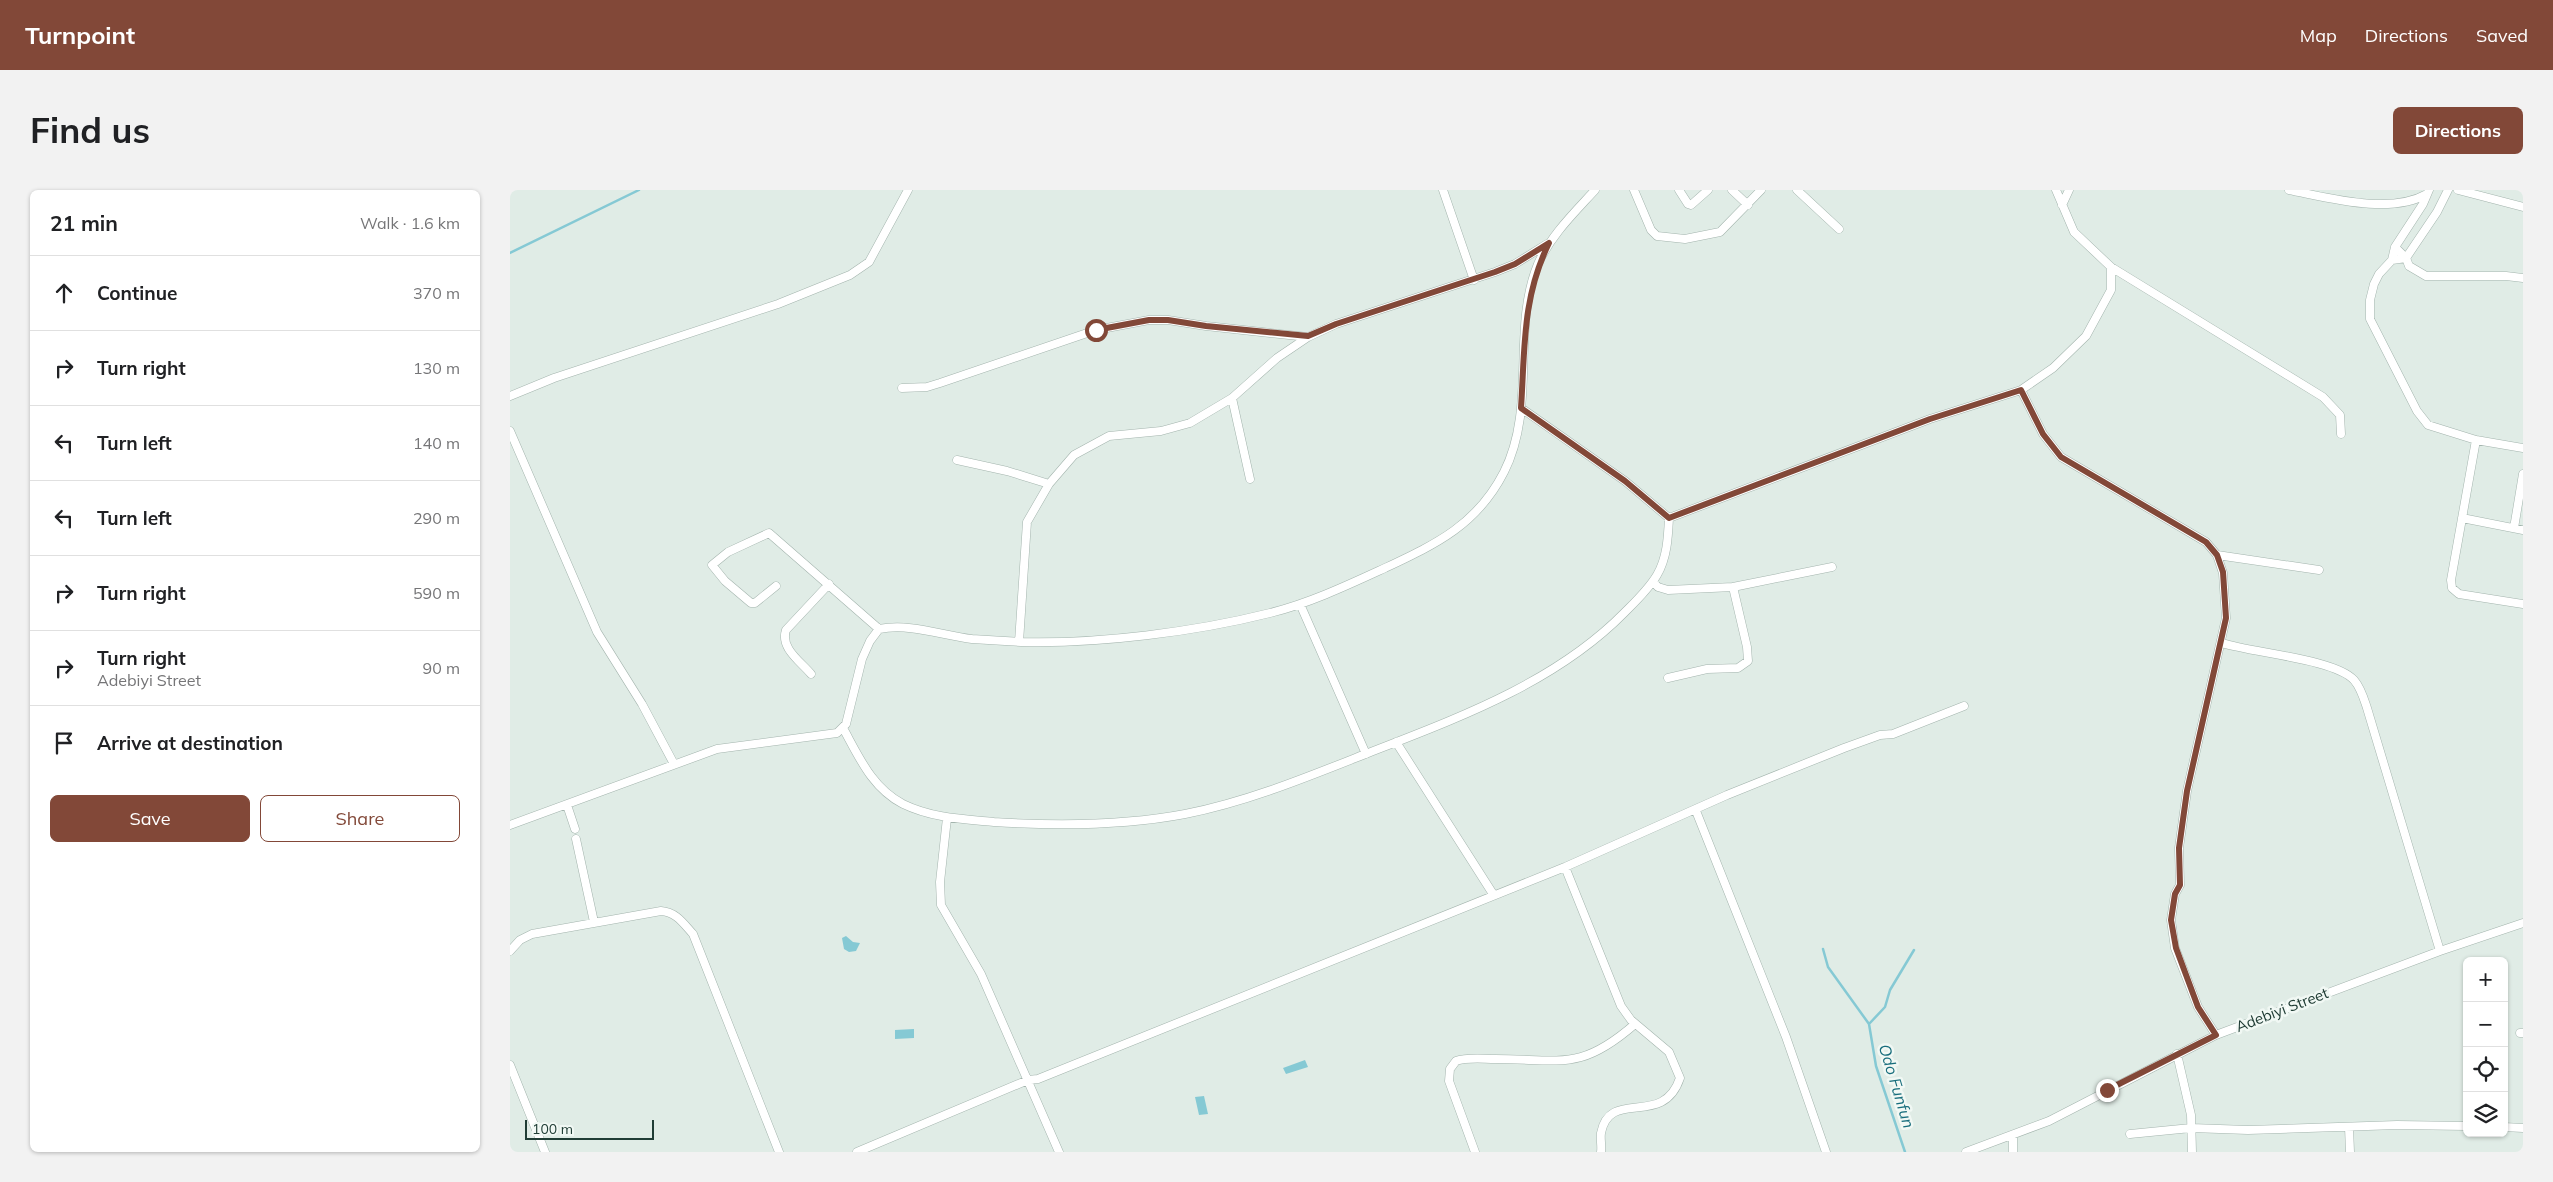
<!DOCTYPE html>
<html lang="en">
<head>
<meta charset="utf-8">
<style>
  :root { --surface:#fff; --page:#f2f2f2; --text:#202124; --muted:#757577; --line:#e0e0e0; --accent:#824838 }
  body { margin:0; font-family:Mulish,sans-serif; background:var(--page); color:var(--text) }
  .controls { position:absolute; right:15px; bottom:15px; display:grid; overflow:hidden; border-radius:8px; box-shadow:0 1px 4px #0004 }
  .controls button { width:45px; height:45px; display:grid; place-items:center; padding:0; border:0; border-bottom:1px solid var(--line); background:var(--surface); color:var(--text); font:25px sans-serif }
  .scale { position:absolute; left:15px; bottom:12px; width:129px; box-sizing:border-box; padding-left:5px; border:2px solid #203d35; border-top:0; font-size:14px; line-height:18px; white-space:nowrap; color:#203d35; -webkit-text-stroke:4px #f1f8f4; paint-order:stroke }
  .stop { position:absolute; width:15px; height:15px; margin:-11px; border:4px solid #824838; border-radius:50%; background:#fff }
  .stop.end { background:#824838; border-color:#fff; box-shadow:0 1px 5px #0008 }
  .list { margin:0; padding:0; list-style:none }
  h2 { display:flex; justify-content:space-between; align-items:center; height:65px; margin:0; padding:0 20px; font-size:21px }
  h2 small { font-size:16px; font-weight:400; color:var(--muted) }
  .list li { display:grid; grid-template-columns:32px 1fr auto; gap:15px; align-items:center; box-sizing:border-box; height:75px; padding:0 20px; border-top:1px solid var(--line) }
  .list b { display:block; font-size:19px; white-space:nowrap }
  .list p { margin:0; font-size:16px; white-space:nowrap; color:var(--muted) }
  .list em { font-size:16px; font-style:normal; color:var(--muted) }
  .actions { display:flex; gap:10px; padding:15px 20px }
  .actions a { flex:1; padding:11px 0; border:1px solid var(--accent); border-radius:8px; text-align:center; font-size:18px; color:var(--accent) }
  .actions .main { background:var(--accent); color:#fff }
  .icon { flex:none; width:28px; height:28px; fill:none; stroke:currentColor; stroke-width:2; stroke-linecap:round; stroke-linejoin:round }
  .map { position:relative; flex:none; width:2013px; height:962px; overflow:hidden; border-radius:8px }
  header { display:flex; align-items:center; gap:30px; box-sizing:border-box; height:70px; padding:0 25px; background:var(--accent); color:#fff }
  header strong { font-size:24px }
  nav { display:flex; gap:28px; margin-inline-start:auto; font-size:18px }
  .intro { display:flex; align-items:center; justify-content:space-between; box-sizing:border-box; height:120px; padding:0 30px }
  h1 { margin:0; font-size:35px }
  .button { padding:12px 22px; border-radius:8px; background:var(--accent); color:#fff; font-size:18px; font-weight:700 }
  main { display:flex; gap:30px; padding:0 30px }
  aside { flex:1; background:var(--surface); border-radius:8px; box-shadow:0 1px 4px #0004 }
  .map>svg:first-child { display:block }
  .water { fill:#85c9d4 }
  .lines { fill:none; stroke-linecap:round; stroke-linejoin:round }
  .stream { stroke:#85c9d4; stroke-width:2.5 }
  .street-casing { stroke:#a3b4ad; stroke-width:9 }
  .street { stroke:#fff; stroke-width:8 }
  .route { stroke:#824838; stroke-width:6 }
  .labels { text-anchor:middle; stroke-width:5; stroke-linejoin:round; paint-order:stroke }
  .street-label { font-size:15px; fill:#203d35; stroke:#f1f8f4 }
  .water-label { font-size:16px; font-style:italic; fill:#176d7c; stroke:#f1f8f4 }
</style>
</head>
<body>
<header>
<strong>Turnpoint</strong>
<nav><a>Map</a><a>Directions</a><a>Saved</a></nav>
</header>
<div class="intro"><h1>Find us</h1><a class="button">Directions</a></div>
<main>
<aside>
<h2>21 min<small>Walk · 1.6 km</small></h2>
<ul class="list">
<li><svg class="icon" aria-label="ahead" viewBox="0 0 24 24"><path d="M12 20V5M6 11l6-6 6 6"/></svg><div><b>Continue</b></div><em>370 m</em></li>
<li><svg class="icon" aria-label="right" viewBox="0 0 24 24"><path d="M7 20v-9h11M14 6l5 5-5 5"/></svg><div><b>Turn right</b></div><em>130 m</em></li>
<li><svg class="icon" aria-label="left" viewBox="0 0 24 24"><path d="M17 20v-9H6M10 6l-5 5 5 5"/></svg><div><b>Turn left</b></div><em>140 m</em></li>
<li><svg class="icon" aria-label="left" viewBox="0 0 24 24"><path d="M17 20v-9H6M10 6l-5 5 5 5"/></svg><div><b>Turn left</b></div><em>290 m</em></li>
<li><svg class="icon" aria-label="right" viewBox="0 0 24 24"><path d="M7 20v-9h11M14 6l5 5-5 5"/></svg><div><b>Turn right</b></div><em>590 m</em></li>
<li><svg class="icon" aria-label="right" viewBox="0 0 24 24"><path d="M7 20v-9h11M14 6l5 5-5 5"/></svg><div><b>Turn right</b><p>Adebiyi Street</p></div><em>90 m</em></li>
<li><svg class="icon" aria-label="arrive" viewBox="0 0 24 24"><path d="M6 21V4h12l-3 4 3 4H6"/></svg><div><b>Arrive at destination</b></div></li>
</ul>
<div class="actions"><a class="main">Save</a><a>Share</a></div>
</aside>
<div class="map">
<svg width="2013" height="962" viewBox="0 0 2013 962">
  <rect width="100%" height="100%" fill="#e0ece6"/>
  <path class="water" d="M336,746l7,6 7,1 -4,8 -7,1 -5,-3 -2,-11z
    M404,839v9l-19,1v-9z
    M795,870l3,7 -22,7 -3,-6z
    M694,906l4,18 -9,1 -4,-18z"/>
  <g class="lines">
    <path class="stream" d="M0,63l129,-63
      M1313,759l5,18 41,57 7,42 29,86
      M1359,834l16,-17 5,-17 24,-40"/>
    <g class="street-casing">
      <path id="street" d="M933,0l31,90
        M1124,0l17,40 6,6 28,3 35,-7 41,-42
        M1169,0l9,14 3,1 17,-15
        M1222,0l16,15
        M1287,0l42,39
        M1546,0l18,42 37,35 212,130 17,18 1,19
        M1779,0c41,8 101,25 138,4
        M1919,0l-6,14 -28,43 -3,13 -13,14 -5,10 -4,16v19l47,92 11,14 48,15 47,8
        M1948,0l65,17
        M1552,15l7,-15
        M1885,57l11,11 3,8 17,10h80l17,2
        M1882,70l14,-2 31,-46 11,-22
        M392,198l25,-1 13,-4 156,-53 53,-10h19l38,6 102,11
        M1511,200l22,44 18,23 145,85 11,13 6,18 3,45 -39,173 -8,57 1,37 -5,9 -4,26 4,28 23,59 18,28
        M0,206l44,-18 224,-74 72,-29 19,-13 39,-72
        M722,208l18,81
        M0,241l87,201 45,72 32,60
        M1966,250l-25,140 1,8 7,6 64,10
        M447,270l50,11 42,13
        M1159,328l261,-99 91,-29 32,-22 33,-32 25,-46v-23
        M1952,328l61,12
        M2004,338l9,-54
        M1707,365l102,15
        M1143,392l5,5 10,3 65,-3 99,-20
        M266,396l-21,17h-4l-26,-22 -13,-16 16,-13 41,-19 110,96
        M790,414l66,150
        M509,452l8,-120 22,-38 25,-29 35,-19 52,-5 29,-8 42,-25 45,-40 31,-21 28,-13 159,-52 20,-8 32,-20
        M1712,453c31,10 113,16 132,37 7,8 10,19 13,28l73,243
        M301,484c-11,-13 -31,-26 -25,-44l43,-46
        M1158,488l39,-9 31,-1 10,-7 -1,-14 -14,-60
        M333,538c16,29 29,60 60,76 29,14 59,15 91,18 64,4 128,4 191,-8 61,-12 120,-36 178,-59 92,-36 191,-71 261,-142 12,-12 24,-23 33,-38 10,-17 11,-37 12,-57l-44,-37 -104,-73
        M886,552l97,152
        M57,615l8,24
        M1186,621l90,226 40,115
        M437,628l-7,64 1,23 40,69 78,178
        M0,635l207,-76 120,-16 9,-9 16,-65 8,-18 9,-12c31,-6 62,6 93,10 16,1 33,2 49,3 78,2 173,-10 249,-29 40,-10 78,-28 115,-45 51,-24 92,-43 119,-96 33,-65 7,-143 34,-208 13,-29 36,-51 57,-74
        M66,649l18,83
        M1055,677l56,139 10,14 38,32 11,26c-17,51 -70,9 -79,55 -1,6 1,13 0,19
        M0,761l10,-11 12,-6 129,-23c15,1 22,12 32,23l86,218
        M2010,843h3
        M1667,864l14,61 1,37
        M0,875l35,87
        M1839,937l1,25
        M1994,937l19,1
        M1620,944l61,-6 57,2 149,-5 70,1
        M1503,945v17
        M347,962l171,-72 10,-1 527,-212 162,-72 117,-47 36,-13 13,-1 71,-28
        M965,962l-26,-71 1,-12 6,-8c11,-4 27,-2 39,-2 66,0 85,13 140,-35
        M1456,962l83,-31 167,-86 224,-84 83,-28"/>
    </g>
    <use href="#street" class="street"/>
  </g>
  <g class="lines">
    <path class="route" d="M586,140l53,-10h19l38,6 102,10 28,-12 159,-52 20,-8 34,-21c-27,55 -24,105 -28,165l104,73 44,37 261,-99 91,-29 22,44 18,23 145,85 11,13 6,17 3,46 -39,173 -8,57 1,37 -5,9 -4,26 5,28 22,59 18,28 -109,55"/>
  </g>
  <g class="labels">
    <g class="street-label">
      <text transform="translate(1772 820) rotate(-21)" y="5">Adebiyi Street</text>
    </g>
    <g class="water-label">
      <text transform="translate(1387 896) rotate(73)" y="6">Odo Funfun</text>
    </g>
  </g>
</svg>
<div class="controls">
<button>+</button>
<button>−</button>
<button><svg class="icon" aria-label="locate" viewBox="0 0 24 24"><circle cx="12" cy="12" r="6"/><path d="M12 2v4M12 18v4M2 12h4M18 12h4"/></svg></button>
<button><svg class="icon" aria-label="layers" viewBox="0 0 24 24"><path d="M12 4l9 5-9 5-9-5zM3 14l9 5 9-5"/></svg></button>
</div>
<div class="scale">100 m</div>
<div class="stop" style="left:586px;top:140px"></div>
<div class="stop end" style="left:1597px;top:900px"></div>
</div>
</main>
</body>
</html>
